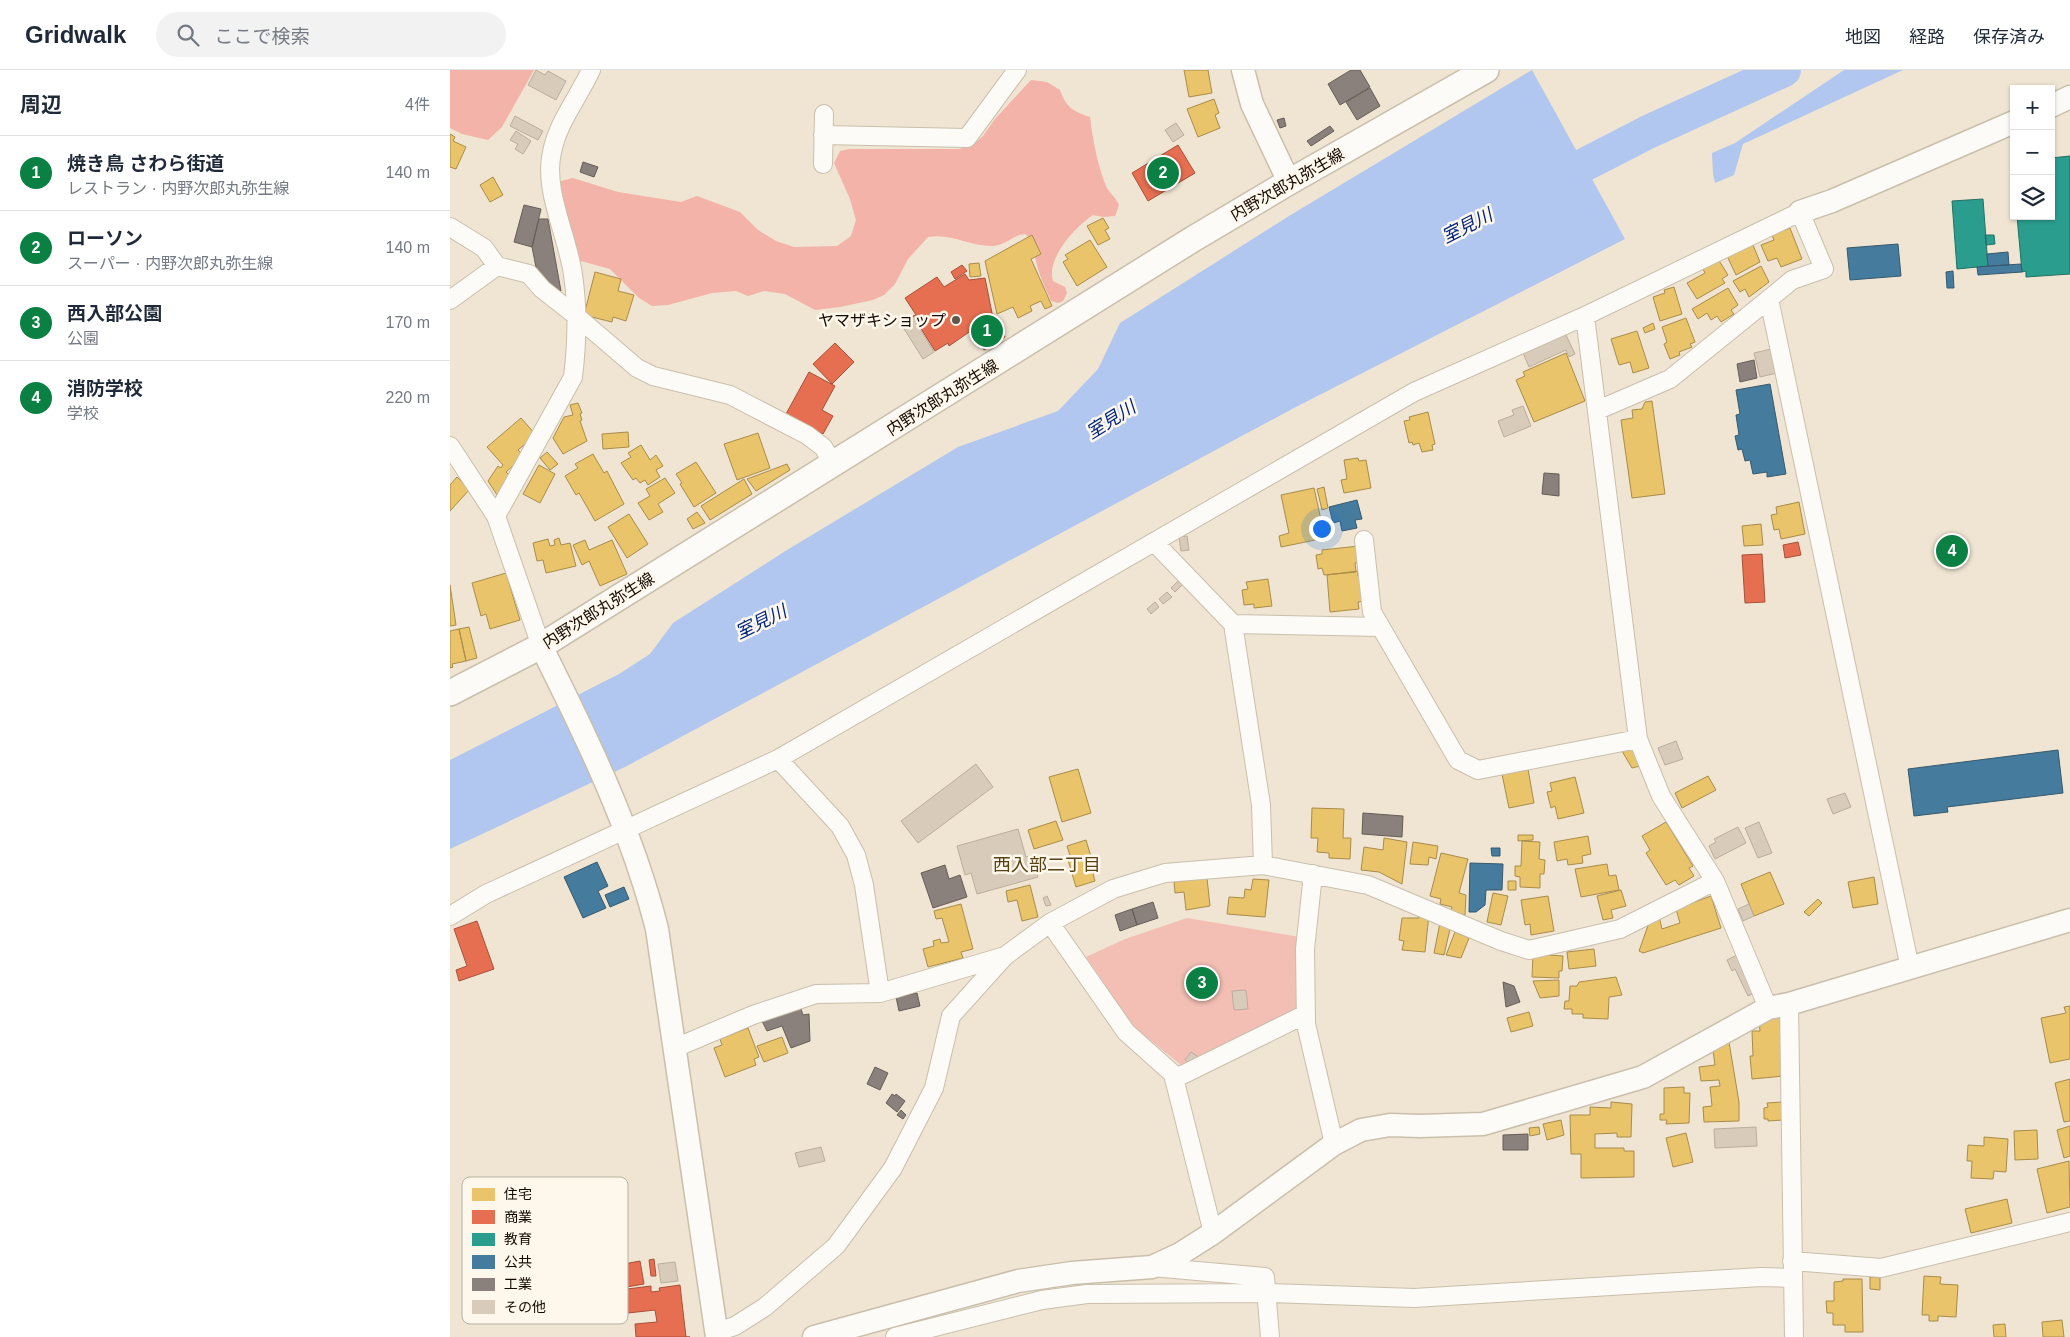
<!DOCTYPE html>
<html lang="ja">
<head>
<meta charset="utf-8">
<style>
  :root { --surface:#fff; --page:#f2f2f3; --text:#1f2937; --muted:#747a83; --line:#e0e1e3; --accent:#0b8043 }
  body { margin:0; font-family:Helvetica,"Noto Sans JP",sans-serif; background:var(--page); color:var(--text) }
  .controls { position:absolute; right:15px; top:15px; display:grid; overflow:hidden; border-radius:0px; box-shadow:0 1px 4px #0004 }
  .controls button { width:45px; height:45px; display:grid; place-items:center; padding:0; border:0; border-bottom:1px solid var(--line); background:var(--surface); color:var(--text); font:25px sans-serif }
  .you { position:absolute; left:871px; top:458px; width:18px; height:18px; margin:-12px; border:4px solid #fff; border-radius:50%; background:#1a73e8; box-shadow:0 0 0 8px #1a73e833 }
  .badge { display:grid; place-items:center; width:32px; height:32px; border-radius:50%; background:var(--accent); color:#fff; font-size:16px; font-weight:700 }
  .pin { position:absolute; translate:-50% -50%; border:2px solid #fff; box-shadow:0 1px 5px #0006 }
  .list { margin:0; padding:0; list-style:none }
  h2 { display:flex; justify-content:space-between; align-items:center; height:65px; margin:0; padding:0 20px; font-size:21px }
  h2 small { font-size:16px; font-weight:400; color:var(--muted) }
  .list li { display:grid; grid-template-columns:32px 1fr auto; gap:15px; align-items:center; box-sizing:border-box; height:75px; padding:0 20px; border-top:1px solid var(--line) }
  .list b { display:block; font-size:19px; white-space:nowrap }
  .list p { margin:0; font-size:16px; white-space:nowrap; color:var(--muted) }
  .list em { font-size:16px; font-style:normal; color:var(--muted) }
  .icon { flex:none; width:28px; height:28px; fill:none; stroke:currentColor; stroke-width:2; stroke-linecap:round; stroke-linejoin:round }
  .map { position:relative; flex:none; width:1620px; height:1267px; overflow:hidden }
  header { display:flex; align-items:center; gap:30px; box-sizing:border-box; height:70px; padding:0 25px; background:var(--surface); border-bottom:1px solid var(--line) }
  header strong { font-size:24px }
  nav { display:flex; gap:28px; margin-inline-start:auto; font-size:18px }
  .search { width:350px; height:45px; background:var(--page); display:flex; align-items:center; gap:12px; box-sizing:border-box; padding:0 18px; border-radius:28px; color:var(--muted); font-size:19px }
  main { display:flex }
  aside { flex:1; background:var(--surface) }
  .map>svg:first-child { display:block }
  .green { fill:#f3beb3 }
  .forest { fill:#f3b3a8 }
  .water { fill:#b2c7ef }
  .homes { fill:#e9c46a; stroke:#a98c4a }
  .shops { fill:#e76f51; stroke:#a85039 }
  .schools { fill:#2a9d8f; stroke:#237164 }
  .public { fill:#457b9d; stroke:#36596e }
  .industry { fill:#8a817c; stroke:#675d57 }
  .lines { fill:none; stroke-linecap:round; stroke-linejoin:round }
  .river { stroke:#b2c7ef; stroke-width:34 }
  .building { fill:#d9cbba; stroke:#bbad9c }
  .minor-casing { stroke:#c9bfab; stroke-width:20 }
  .tertiary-casing { stroke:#c9bfab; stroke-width:25 }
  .secondary-casing { stroke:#c9bfab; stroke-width:28 }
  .minor { stroke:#fdfbf8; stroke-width:18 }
  .tertiary { stroke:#fdfbf8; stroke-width:22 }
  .secondary { stroke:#fdfbf8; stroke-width:25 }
  .poi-dot { fill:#61564a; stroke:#fef7ec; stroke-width:2 }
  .labels { text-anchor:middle; stroke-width:5; stroke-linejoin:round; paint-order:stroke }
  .street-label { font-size:16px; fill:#140900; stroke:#fef7ec }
  .poi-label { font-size:16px; fill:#140900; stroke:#fef7ec; text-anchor:end }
  .water-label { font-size:18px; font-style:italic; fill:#012581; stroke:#fef7ec }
  .neighbourhood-label { font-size:18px; fill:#584315; stroke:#fef7ec }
  .key { fill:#fef7ec; stroke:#b8b0a5; stroke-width:1 }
  .key-label { font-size:14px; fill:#140900 }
</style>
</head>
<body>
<header>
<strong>Gridwalk</strong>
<div class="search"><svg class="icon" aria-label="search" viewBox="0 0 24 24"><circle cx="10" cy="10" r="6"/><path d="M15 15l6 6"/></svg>ここで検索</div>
<nav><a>地図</a><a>経路</a><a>保存済み</a></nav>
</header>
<main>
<aside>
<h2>周辺<small>4件</small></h2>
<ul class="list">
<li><span class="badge">1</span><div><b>焼き鳥 さわら街道</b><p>レストラン · 内野次郎丸弥生線</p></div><em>140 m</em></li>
<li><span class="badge">2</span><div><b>ローソン</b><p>スーパー · 内野次郎丸弥生線</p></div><em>140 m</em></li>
<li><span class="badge">3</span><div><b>西入部公園</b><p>公園</p></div><em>170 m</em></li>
<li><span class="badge">4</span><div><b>消防学校</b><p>学校</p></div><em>220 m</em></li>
</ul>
</aside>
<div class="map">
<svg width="1620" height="1267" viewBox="0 0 1620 1267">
  <rect width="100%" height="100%" fill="#efe5d2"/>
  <path class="green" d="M737,848l113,19 -2,72 -112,60 -52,-42 -48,-70 39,-18z"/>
  <path class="forest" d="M0,0h84l-32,57 -14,13 -26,-6 -12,-6z
    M581,10l16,2 13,8c6,17 12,21 30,27 3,24 7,46 16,69 3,7 10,11 13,19l-4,11 -12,1 -10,-2c-18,12 -47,43 -40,66l12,6 2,6 -4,8 -5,2 -7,-2c-9,-19 -17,-39 -18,-60l-8,-7c-12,1 -19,11 -32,12 -22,1 -41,-13 -65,-9l-20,22 -13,25 -11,11 -11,5 -33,7 -25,3 -30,-16 -21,-3 -16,5 -12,-5 -24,2 -44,12 -16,1 -13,-8 -29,-29 -33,-9 -19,-74 3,-5 12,-3 45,14 63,10 16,-6 43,16 18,18 18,11 18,6 43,-1 14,-10 5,-16 -6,-21 -16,-36 6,-12 9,-2h110l15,-5 9,-8 12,-17z"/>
  <path class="water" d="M1082,0l93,169 -331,169 -669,359 -175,82v-89l169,-86 31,-20 23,-31 114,-73 171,-103 100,-36 40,-42 22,-46 169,-107z
    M1394,0h59l-160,74 -9,31 -19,8 -2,-9 -1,-21 23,-10z"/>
  <path class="homes" d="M734,0h24l4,23 -23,4z
    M764,29l5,14 -4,2 5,13 -22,9 -11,-28z
    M0,64l5,3 -2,4 13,6 -10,22 -6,-2z
    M43,107l10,18 -13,7 -10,-17z
    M653,148l6,10 -4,2 5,9 -12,6 -11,-19z
    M1340,158l12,31 -21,8 -4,-9 -9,3 -7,-16 13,-5 -2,-5z
    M582,165l9,19 -10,5 21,47 -7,3 -4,-8 -11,5 2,5 -14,7 -5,-11 -16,7 -12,-53z
    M640,170l17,27 -30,19 -14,-24 5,-3 -3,-4z
    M1303,175l7,17 -24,13 -9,-19z
    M1268,189l10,16 -6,4 3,4 -28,16 -10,-16 18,-10 -2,-4z
    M529,193l2,13 -11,1 -1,-13z
    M1311,196l8,16 -20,15 -4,-8 -5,3 -7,-11z
    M145,202l26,7 -3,12 16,4 -8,26 -13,-4 -1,5 -28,-7z
    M1224,217l8,27 -22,7 -7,-24 12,-4 -1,-3z
    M1278,218l10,17 -7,5 3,4 -13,8 -4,-6 -6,4 -4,-7 -9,6 -6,-10z
    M1236,248l9,24 -5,2 2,3 -13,5 1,3 -10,4 -6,-15 3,-2 -5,-15z
    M1203,253l2,6 -10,4 -2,-5z
    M1187,261l12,37 -16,5 -3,-11 -11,3 -8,-26z
    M1116,283l19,48 -51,21 -18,-42 9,-4 -2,-4z
    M1202,331l13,93 -33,4 -11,-78 12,-2 -1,-8 10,-1 3,-7z
    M128,333l4,10 -2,1 2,6 -2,1 7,20 -24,13 -10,-16 11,-21 9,-2 -3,-10z
    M978,342l7,32 -3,1 1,5 -11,2 -3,-9 -6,2 -1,-3 -3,1 -5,-22 6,-1 -1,-3z
    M71,348l15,17 -18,15 6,6 -18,16 4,4 -13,19 -9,-14 10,-15 3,2 2,-3 -16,-18z
    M178,362l1,15 -26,2 -1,-15z
    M308,363l12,35 -33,12 -13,-36z
    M191,375l9,15 6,-5 7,11 -7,4 4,7 -12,8 -3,-5 -5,3 -4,-5 -3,2 -12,-17 10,-6 -3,-4z
    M97,382l11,12 -8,6 -10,-12z
    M143,384l11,19 3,-2 17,33 -29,17 -16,-28 -3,2 -11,-19 13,-8 -3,-4z
    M908,388l1,3 7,-1 5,28 -27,5 -3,-13 6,-1 -3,-19z
    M246,392l20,31 -22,14 -14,-23 2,-1 -6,-9z
    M337,394l3,6 -34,21 -9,-12z
    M89,395l16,9 -15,29 -17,-9z
    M7,407l13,12 -20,22v-26z
    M215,408l10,15 -17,11 5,8 -14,8 -11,-17 12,-7 -4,-7z
    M294,409l8,15 -42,26 -9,-14z
    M874,417l4,21 -6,2 -5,-21z
    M864,418l11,50 -44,9 -2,-11 10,-3 -8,-38z
    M1349,432l6,32 -24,5 -2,-10 -5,1 -3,-15 6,-1 -1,-7z
    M247,442l8,11 -12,6 -6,-10z
    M179,444l19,30 -21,14 -19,-31z
    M1311,454l2,21 -19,1 -2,-20z
    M109,468l2,7 9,-2 6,23 -30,7 -3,-13 -6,1 -4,-18 15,-4 2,7 5,-1 -1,-5z
    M135,470l4,10 23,-10 15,34 -27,12 -11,-25 -7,4 -9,-20z
    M909,476l2,16 -6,1 1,9 -32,3 -2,-7 -4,1 -2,-14 6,-1v-4z
    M908,501v5l5,-1 2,26 -7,1 1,7 -29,3 -3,-37z
    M56,503l14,47 -30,9 -4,-15 -5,2 -9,-33z
    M818,509l4,27 -18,2v-4l-10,1 -2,-15 6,-1 -2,-7z
    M0,515l6,40 -6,1z
    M19,557l8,31 -11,3 -7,-32z
    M9,559l7,32 -14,3 1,3 -3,1v-37z
    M1184,677l6,19 -8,2 -10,-17z
    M628,699l13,44 -29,9 -13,-45z
    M1078,699l6,34 -25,5 -7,-34z
    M1258,706l8,14 -34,18 -7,-15z
    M1125,707l9,36 -26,6 -3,-13 -4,2 -4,-16 5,-1 -2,-8z
    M862,738l32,1 -1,29h8l-1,21 -21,-1v-5l-12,-1 1,-14h-7z
    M606,751l7,19 -29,9 -6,-19z
    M1216,752l27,44 -4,2 5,8 -15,9 -4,-5 -9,5 -20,-32 4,-3 -8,-14z
    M1068,765h15v5l-15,1z
    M1138,766l3,18 -9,2 1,7 -15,2 -1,-6 -10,2 -3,-19z
    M934,768l23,4 -5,42 -23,-12 -18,-2 3,-23 19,3z
    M636,770l10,33 -3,1 2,7 -19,6 -8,-27 3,-1 -4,-13z
    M1072,771l18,1 -1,17 6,1 -1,14h-4v14l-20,-1v-10l-5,-1v-10h6z
    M963,772l25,4 -2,13 -7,-2 -1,8 -18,-1z
    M991,783l27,6 -9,34 7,2 -1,20 -14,-4 1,-4 -12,-3 1,-5 -11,-3z
    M1157,794l2,12 7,-1 3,15 -38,7 -6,-28z
    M1320,802l14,32 -30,12 -13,-32z
    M1424,807l4,27 -25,4 -5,-26z
    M757,808l3,28 -24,4 -2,-18 -9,1 -1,-11z
    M803,809l16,1 -4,37 -38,-3 2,-17 15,1 1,-9 6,1z
    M1058,811h8v9h-8z
    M580,815l8,32 -16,4 -5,-21 -9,2 -2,-11z
    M1171,820l5,16 -15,4 2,8 -10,2 -6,-24z
    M1043,823l15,3 -7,29 -14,-3z
    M1098,826l6,35 -23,4 -1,-11 -5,1 -4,-25z
    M1261,826l10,32 -78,25 -4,-2 11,-31 9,-4 3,13 18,-6 -4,-14z
    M1368,829l4,4 -13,13 -5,-4z
    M511,834l12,45 -12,3 2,6 -35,9 -5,-18 11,-3 -1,-5 7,-2 1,4 8,-1 -7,-24 -6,1 -2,-8z
    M969,843l10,1 -4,38 -23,-2 2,-9 -5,-1 3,-22h17z
    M990,853l11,2 -7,30 -10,-2z
    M1005,862l14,6 -8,20 -15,-3z
    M1144,879l2,17 -27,3 -2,-17z
    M1083,884l30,2 -1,15h-3v7l-27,-1z
    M1166,907l6,18 -13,2 -1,22 -25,-1v-4h-11v-5h-8l1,-8h4l1,-15h7l2,-4z
    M1109,910v16l-19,2 -7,-17z
    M1620,936v53l-20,4 -9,-45 25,-5 -2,-6z
    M1079,942l4,14 -22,6 -4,-14z
    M1330,948l4,58 -32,3 -2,-23h3l-1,-25h8l-1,-11z
    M298,958l11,29 -5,2 2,6 -31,12 -11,-29 8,-3 -2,-6z
    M332,967l6,16 -24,9 -7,-16z
    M1279,972l10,60v19l-35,1 -1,-15 9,-1 -2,-19 10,-1 -1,-6 -18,1 -2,-14 16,-2 -2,-14z
    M1620,1009v42l-6,1 -9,-39z
    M1234,1017v6h6l-1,30 -23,1 1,-4h-7v-6h4v-26z
    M1161,1032l21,2 -1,33h-14v-4l-22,1v14h29v3h10v26l-53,1v-24h-10l-1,-39h20v-8l21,1z
    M1332,1032l1,18 -15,1v-2h-4v-11l4,-1 -1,-4z
    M1111,1050l3,15 -17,5 -4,-16z
    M1620,1056v30l-6,2 -7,-28z
    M1089,1057l1,7 -10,2 -1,-8z
    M1587,1060l1,29 -23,1 -1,-29z
    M1236,1063l7,29 -20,5 -7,-29z
    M1534,1067l24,2 -2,33 -12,-1 -1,8 -22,-1 1,-17h-5l1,-16 16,1z
    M1619,1091l1,46 -23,6 -10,-44z
    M1557,1129l5,24 -41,10 -6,-24z
    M1474,1206l17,1 -1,7 18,1 -2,32 -18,-1v5h-9v-6h-7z
    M1420,1207h10v13l-10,-1z
    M1393,1209h19l1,53h-18v-7h-12v-12h-6l-1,-12h8v-19l9,-1z
    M1612,1250l2,17h-21l-1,-15z
    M1555,1254l1,13h-12l-1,-12z"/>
  <path class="shops" d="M728,75l17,28 -47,28 -16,-28z
    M512,195l5,6 -12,8 -4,-7z
    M515,204l4,6 16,-2 8,40 12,19 -21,13 -12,-20 -23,16 -1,-3 -13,8 -22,-35 3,-1 -11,-17 32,-21 7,10z
    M385,273l19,19 -22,22 -19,-20z
    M359,302l26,14 -13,24 11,6 -10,18 -37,-20z
    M1348,472l3,13 -16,3 -2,-13z
    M1312,484l3,48 -20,1 -3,-48z
    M27,851l17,48 -35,12 -3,-11 11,-4 -13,-37z
    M204,1189l2,17h-5l-2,-16z
    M190,1191l4,23 -46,8 -2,-16 7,-2 -1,-6z
    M230,1215l6,52h4h-54l-1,-13 22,-2 -2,-12 -72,8 -3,-23 71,-9v6l9,-1 -1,-3z"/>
  <path class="schools" d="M1620,86v118l-44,3v-6l-4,1 -5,-56h34v-58z
    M1533,129l5,67 -31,3 -5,-68z
    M1535,165h9l1,9 -9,1z"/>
  <path class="public" d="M1448,174l3,32 -51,4 -3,-32z
    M1558,182l1,13 -21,1 -1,-12z
    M1571,194l1,8 -44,3 -1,-8z
    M1503,201l1,17h-7l-1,-16z
    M1320,314l16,90 -19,3v-5l-14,2 -3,-14 -5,1 -3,-12 -4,1 -3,-14 4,-1 -3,-20 4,-1 -4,-24z
    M907,430l5,19 -7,1 2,8 -15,3 -2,-10 -7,2 -4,-16z
    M1608,680l5,43 -116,14 1,5 -34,4 -6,-47z
    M1041,778h9v8h-8z
    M147,792l11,24 -10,5 8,17 -23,10 -19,-41z
    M1020,793l33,1 -1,26h-16l-1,15 -9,7h-7z
    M174,817l5,12 -19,8 -5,-12z"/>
  <path class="industry" d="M901,0h9l10,17 -30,18 -12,-21z
    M920,18l10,18 -23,14 -11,-18z
    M834,48l2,8 -6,2 -3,-8z
    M880,56l4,5 -23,15 -4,-5z
    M133,92l15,5 -4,10 -14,-5z
    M74,135l17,4 -9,38 -18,-5z
    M89,149h9l13,72 -15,-7 -9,-12 -5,-25z
    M1304,290l3,18 -17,4 -3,-18z
    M1094,403l15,1v22l-17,-2z
    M913,743l40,3 -1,21 -40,-3z
    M495,795l4,14 11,-4 7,22 -34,11 -12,-35z
    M703,832l5,16 -21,7 -5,-16z
    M682,839l5,16 -17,6 -5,-16z
    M1053,912l11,4 6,16 -14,5z
    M467,923l3,13 -21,5 -3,-14z
    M350,936l3,9 6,-1 1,27 -19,7 -9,-22 -15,5 -5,-10z
    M425,997l13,6 -8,17 -13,-6z
    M442,1024l3,2 1,-2 9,7 -8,11 -11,-9z
    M451,1040l5,5 -3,4 -6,-4z
    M1078,1064v16h-25v-15z"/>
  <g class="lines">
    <path class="river" d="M1093,116l105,-54 136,-62"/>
  </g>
  <path class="building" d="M86,0l9,5 3,-4 18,10 -10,19 -28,-15z
    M65,46l28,15 -5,9 -28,-14z
    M726,53l8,12 -11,7 -8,-12z
    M66,61l15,10 -8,13 -8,-5 3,-5 -8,-4z
    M463,247l21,35 -11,7 -22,-35z
    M1115,263l10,21 -6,3 -3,-7 -37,17 -6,-14z
    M1321,279l6,24 -17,4 -6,-24z
    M1073,336l8,20 -27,11 -6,-16 16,-6 -2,-5z
    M737,466l2,14 -8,1 -2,-14z
    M728,511l4,4 -7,7 -4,-4z
    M717,522l5,5 -9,7 -4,-5z
    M705,532l4,5 -8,7 -4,-5z
    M1226,671l7,18 -18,6 -7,-17z
    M526,694l17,23 -75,56 -17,-22z
    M1395,723l6,14 -18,7 -6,-15z
    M1309,752l13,31 -14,5 -13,-30z
    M1288,757l8,16 -31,16 -6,-13 7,-4 -2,-3z
    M568,759l8,28 6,-1 6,21 -61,17 -6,-21 -6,2 -8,-29z
    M597,826l4,9 -5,1 -3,-8z
    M1299,834l5,12 -11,5 -5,-12z
    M1291,883l18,38 -11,5 -13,-27 -3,2 -5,-11z
    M796,920l2,19 -14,1 -2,-19z
    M741,982l9,6 -5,8 -10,-6z
    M1306,1057l1,19 -42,2 -1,-19z
    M371,1077l4,14 -26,6 -4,-14z
    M225,1192l3,19 -17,2 -3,-19z"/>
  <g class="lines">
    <g class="minor-casing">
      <path id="minor" d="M373,65l144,3 50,-68
        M373,94l1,-50
        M0,157l34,21 13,18
        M0,230l47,-34 32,8 13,15 33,26 62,53 16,8 77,19 77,40 16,12 11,18
        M1135,246l53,423 23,57 54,85 53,127
        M1148,340l72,-31 99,-80
        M0,376l46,70 45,130
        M46,446l77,-139c4,-33 5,-69 0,-102 -5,-39 -30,-84 -21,-123 6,-30 26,-54 39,-82
        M914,470l8,72 86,148 20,10 160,-31
        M704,472l79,82 28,181 2,60
        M783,554l146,3
        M863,804l-8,75 1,75 28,120
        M0,846l36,-22 292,-135 636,-367 171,-76 215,-104 24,57 -32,11 -23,19 141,669
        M600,853l76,109 47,42 40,159
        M430,923l125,-37
        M1339,934l5,333
        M225,978l78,-33 63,-21 64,-1 -16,-108 -8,-30 -16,-29 -62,-67
        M724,1009l132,-65
        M1342,1191l89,7 189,-46
        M702,1197l113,10 5,60
        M266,1262l19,-6 30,-19 71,-61 57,-78 41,-80 17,-72 54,-60 45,-33 63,-34 52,-16 98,-8 105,20 133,56 28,9 91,-21 95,-48
        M445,1267l147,-37 45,-6 180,-1 147,5 347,-21 32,1"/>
    </g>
    <g class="tertiary-casing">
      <path id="tertiary" d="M793,0l9,34 37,78
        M1601,36l19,-9
        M1350,142l32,-11 182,-79
        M91,576c45,90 91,184 116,283l60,408
        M364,1267l204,-56 54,-8 80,-6 28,-13 33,-21 121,-89 27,-14 29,-5 30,1 63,-2 160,-47 125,-69 21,-4 281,-84"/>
    </g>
    <g class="secondary-casing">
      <path id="secondary" d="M0,623l91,-47 652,-407 96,-57 197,-112"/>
    </g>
    <use href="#minor" class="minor"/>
    <use href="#tertiary" class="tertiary"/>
    <use href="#secondary" class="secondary"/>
  </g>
  <circle class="poi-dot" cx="506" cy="250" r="5"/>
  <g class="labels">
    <g class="street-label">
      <text transform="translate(837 114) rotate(-30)" y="6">内野次郎丸弥生線</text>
      <text transform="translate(492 327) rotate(-32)" y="6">内野次郎丸弥生線</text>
      <text transform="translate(148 540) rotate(-32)" y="6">内野次郎丸弥生線</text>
    </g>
    <g class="poi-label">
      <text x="496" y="256">ヤマザキショップ</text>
    </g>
    <g class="water-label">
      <text transform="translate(1017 156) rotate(-27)" y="6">室見川</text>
      <text transform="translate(661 350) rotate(-32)" y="6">室見川</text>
      <text transform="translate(311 552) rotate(-26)" y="6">室見川</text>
    </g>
    <g class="neighbourhood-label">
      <text x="597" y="801">西入部二丁目</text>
    </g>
  </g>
  <rect x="12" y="1107" width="166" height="147" rx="8" class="key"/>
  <rect x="22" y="1118" width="23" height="13" fill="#e9c46a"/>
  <rect x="22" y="1140" width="23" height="14" fill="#e76f51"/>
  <rect x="22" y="1163" width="23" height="13" fill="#2a9d8f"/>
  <rect x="22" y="1185" width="23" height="14" fill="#457b9d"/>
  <rect x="22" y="1208" width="23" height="13" fill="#8a817c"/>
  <rect x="22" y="1230" width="23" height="14" fill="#d9cbba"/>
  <g class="key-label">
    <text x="54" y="1129">住宅</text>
    <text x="54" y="1152">商業</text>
    <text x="54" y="1174">教育</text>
    <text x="54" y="1197">公共</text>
    <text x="54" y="1219">工業</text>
    <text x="54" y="1242">その他</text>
  </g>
</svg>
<div class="controls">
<button>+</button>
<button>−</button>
<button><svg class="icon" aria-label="layers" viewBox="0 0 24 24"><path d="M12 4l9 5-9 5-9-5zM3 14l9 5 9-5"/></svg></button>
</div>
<div class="you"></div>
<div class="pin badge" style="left:537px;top:261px">1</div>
<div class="pin badge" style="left:713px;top:103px">2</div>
<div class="pin badge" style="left:752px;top:913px">3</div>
<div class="pin badge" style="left:1502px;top:481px">4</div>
</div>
</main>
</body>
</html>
